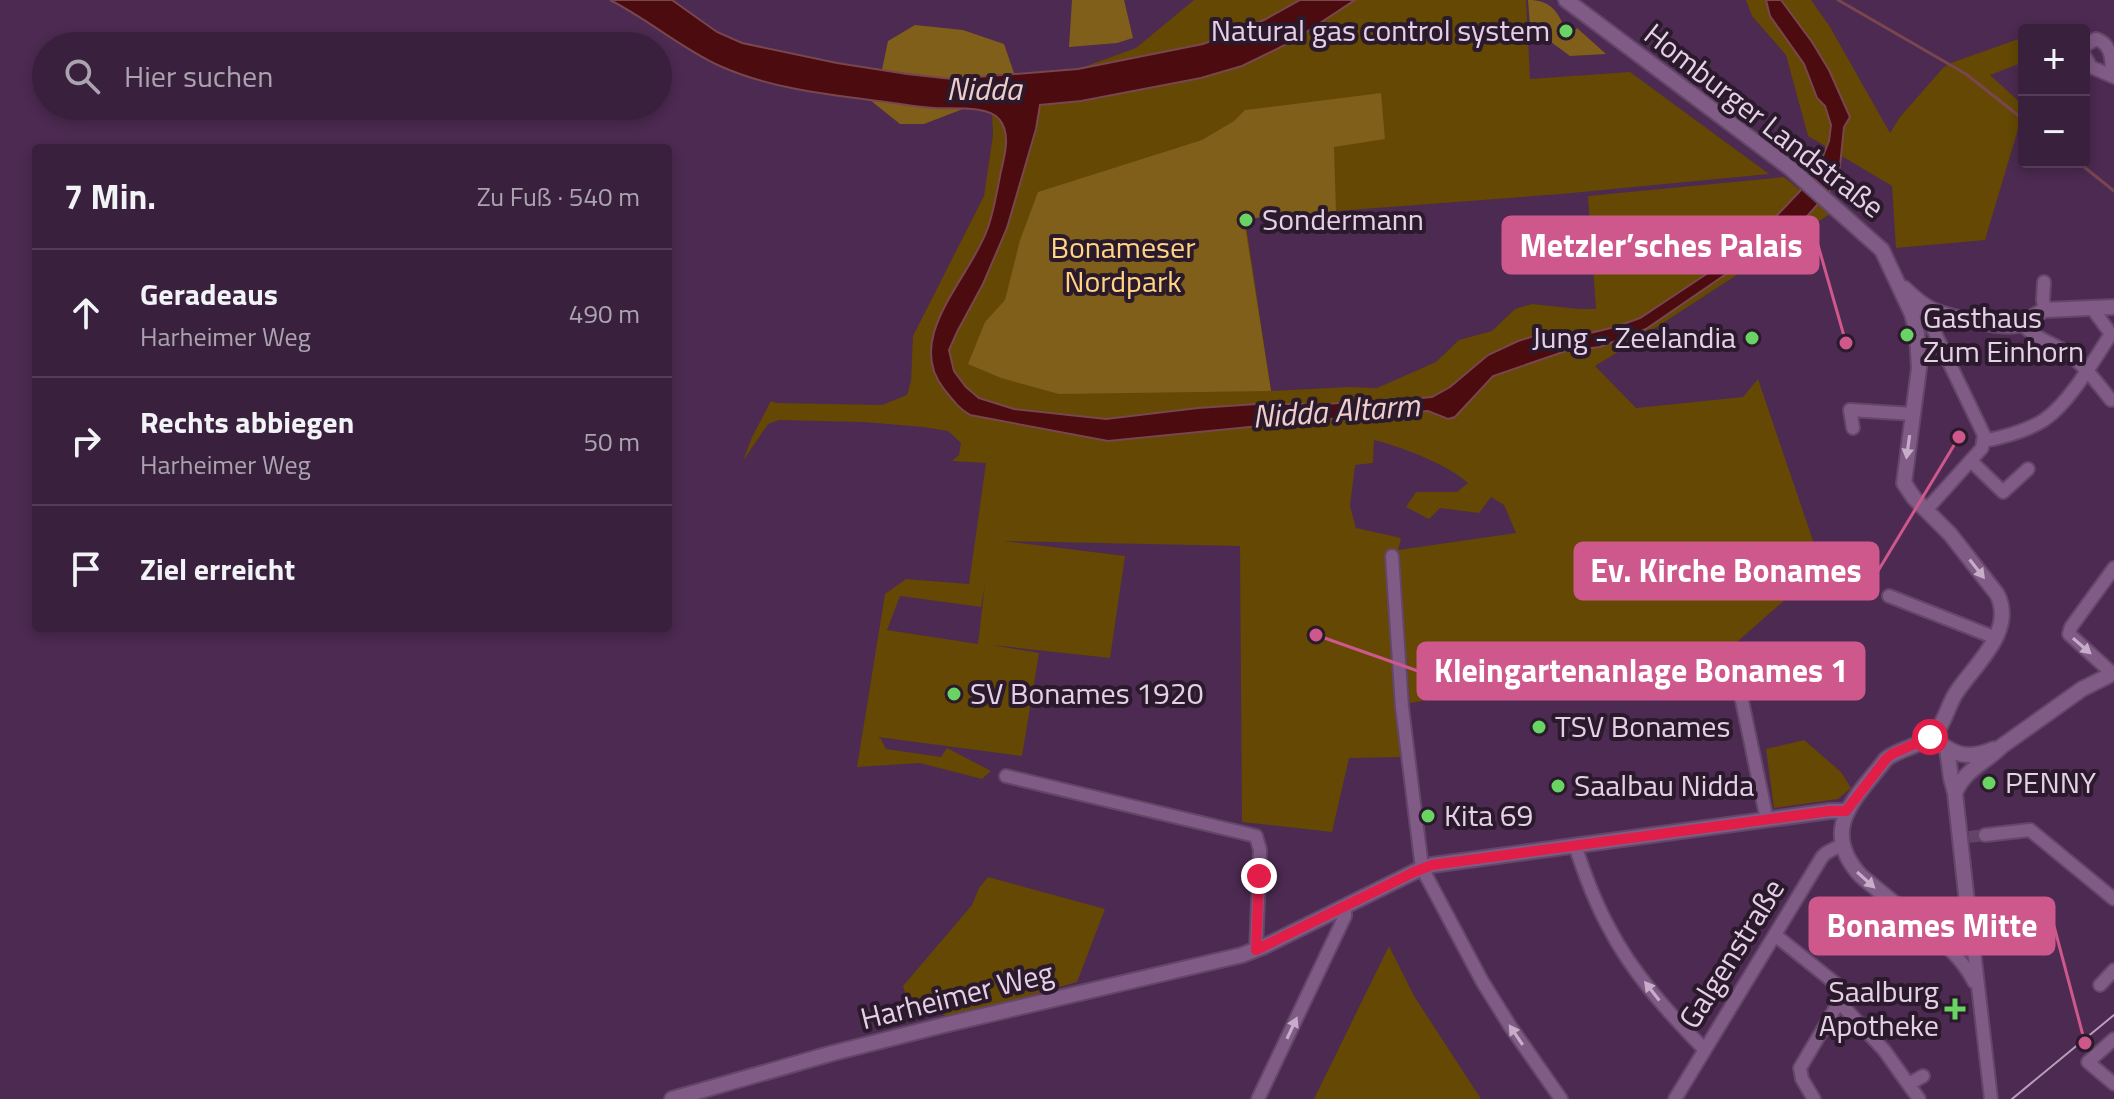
<!DOCTYPE html>
<html lang="de">
<head>
<meta charset="utf-8">
<style>
  :root { --surface:#39203d; --page:#442d48; --text:#f1f3f6; --muted:#aba3b0; --line:#533e57 }
  body { margin:0; font-family:"Titillium Web",sans-serif; background:var(--page); color:var(--text) }
  .controls { position:absolute; right:24px; top:24px; display:grid; overflow:hidden; border-radius:8px; box-shadow:0 4px 12px #0003 }
  .controls button { width:72px; height:72px; display:grid; place-items:center; padding:0; border:0; border-bottom:2px solid var(--line); background:var(--surface); color:var(--text); font:40px sans-serif }
  .stop { position:absolute; width:24px; height:24px; margin:-18px; border:6px solid #e11d48; border-radius:50%; background:#fff }
  .stop.end { background:#e11d48; border-color:#fff; box-shadow:0 2px 8px #0008 }
  .list { margin:0; padding:0; list-style:none }
  h2 { display:flex; justify-content:space-between; align-items:center; height:104px; margin:0; padding:0 32px; font-size:34px }
  h2 small { font-size:26px; font-weight:400; color:var(--muted) }
  .list li { display:grid; grid-template-columns:52px 1fr auto; gap:24px; align-items:center; box-sizing:border-box; height:128px; padding:0 32px; border-top:2px solid var(--line) }
  .list b { display:block; font-size:30px; white-space:nowrap }
  .list p { margin:0; font-size:26px; white-space:nowrap; color:var(--muted) }
  .list em { font-size:26px; font-style:normal; color:var(--muted) }
  .icon { flex:none; width:44px; height:44px; fill:none; stroke:currentColor; stroke-width:2; stroke-linecap:round; stroke-linejoin:round }
  .map { position:relative; flex:none; width:2114px; height:1099px; overflow:hidden }
  .search { position:absolute; background:var(--surface); box-shadow:0 4px 12px #0003; left:32px; top:32px; width:640px; height:88px; display:flex; align-items:center; gap:20px; box-sizing:border-box; padding:0 28px; border-radius:44px; color:var(--muted); font-size:30px }
  .panel { position:absolute; background:var(--surface); box-shadow:0 4px 12px #0003; left:32px; top:144px; width:640px; height:488px; border-radius:8px }
  .map>svg:first-child { display:block }
  .green { fill:#644803; fill-rule:evenodd }
  .forest { fill:#7f5f19 }
  .water { fill:#4b0b0f; stroke:#794650; stroke-width:2 }
  .lines { fill:none; stroke-linecap:round; stroke-linejoin:round }
  .stream { stroke:#794650; stroke-width:3 }
  .minor-tunnel { stroke:#634368; stroke-width:12; stroke-dasharray:12 6; stroke-linecap:butt }
  .minor-casing { stroke:#634668; stroke-width:16 }
  .tertiary-casing { stroke:#634668; stroke-width:18 }
  .minor { stroke:#805b85; stroke-width:12 }
  .tertiary { stroke:#805b85; stroke-width:14 }
  .tram { stroke:#b89fbb; stroke-width:2 }
  .oneway { fill:#c7adca }
  .route { stroke:#e11d48; stroke-width:10 }
  .poi-dot { fill:#69d464; stroke:#2a1a2c; stroke-width:3 }
  .labels { text-anchor:middle; stroke-width:8; stroke-linejoin:round; paint-order:stroke }
  .poi-label { font-size:30px; fill:#e5d0e8; stroke:#2a1a2c; text-anchor:start }
  .street-label { font-size:30px; fill:#e5d0e8; stroke:#2a1a2c }
  .park-label { font-size:30px; fill:#ffd482; stroke:#2a1a2c }
  .water-label { font-size:32px; font-style:italic; fill:#eecdcb; stroke:#2a1a2c }
  .leader { fill:none; stroke:#ce588c; stroke-width:3 }
  .callout-dot { fill:#ce588c; stroke:#2a1a2c; stroke-width:3 }
  .callout { fill:#ce588c; stroke:#ce588c; stroke-width:3 }
  .callout-label { font-size:32px; text-anchor:middle; font-weight:bold; fill:#fff }
</style>
</head>
<body>
<div class="map">
<svg width="2114" height="1099" viewBox="0 0 2114 1099">
  <rect width="100%" height="100%" fill="#4c2a51"/>
  <path class="green" d="M1194,0h106l-36,20 -61,24 -125,25 58,-21z
    M1355,0h171l4,79 100,-7 139,102 -208,20 -316,24 26,173 78,-4 28,1 59,-26 23,-22 33,-9 23,-22 17,-5 47,5h17l-8,-113 196,-19 46,37 -196,128 -39,24 41,42 107,-11 15,-18 64,188 -94,83 -6,-3 -10,5 -46,8 -7,-15 -20,7 -5,6 -16,5 -9,6 -199,34 -13,-152 -12,12 18,194 -54,1 -17,74 -90,-10 -2,-276 -237,-5 122,15 -15,102 -118,-13 47,8 -17,103 -144,-19 3,2 5,10 55,8 6,-9 44,23 -9,8 -62,-16 -63,4 28,-173 21,-15 63,5 17,-121 -34,-2 7,-6 2,-12 -13,-12 -25,-4 -59,-5 -85,-2 -11,4 -25,37 9,-24 19,-36 5,2 106,2 25,-10 4,-14 2,-45 71,-140 9,-61 -1,-23 51,-7 201,-40 47,-23zM1374,440c28,7 73,24 94,43l-11,9h-41l-10,15 23,12 11,-11 39,5 12,-16 13,8 12,28 -118,17 3,-12 -45,-10 -6,-22 5,-41 18,-2zM985,584l-7,60 -91,-14 13,-34 81,11z
    M1746,0h65l19,27 60,106 10,-16 43,-49 8,-5 73,-26v25l-34,13 34,31v3l-39,131 -89,8 -4,-62 -84,-50 -22,-81 -34,-39z
    M1804,740l37,32 10,16 -13,11 -64,9 -8,-59z
    M988,877l117,32 -28,73 -104,30 -27,4 -40,-21 -3,-9 69,-81 7,-17z
    M1389,946l25,50 67,103h-167z"/>
  <path class="forest" d="M1072,0h52l9,38 -16,5 -48,4z
    M1528,0c18,0 27,7 34,22l-5,8 12,8 8,-10 29,26 -36,2 -23,-17h-16z
    M915,25l48,5 41,14 10,29 -62,6 -70,-9 6,-29z
    M1381,93l4,46 -51,8 2,64 -92,8 27,172 -212,3 -58,-16 -33,-14 17,-42 20,-22 15,-60 18,-48 164,-52 32,-19 11,-11z
    M870,100l66,8 27,1 -39,15h-24z"/>
  <path class="water" d="M610,0h62l45,32 25,11 95,20 70,11 45,5 126,-10 125,-25 61,-24 36,-20h55l-64,42 -49,24 -41,12 -120,23 -41,4 -4,24 -29,99 -24,56 -26,48 -8,18 5,21 12,16 13,11 35,11 92,10 92,-11 59,-4h72l27,-3 23,1 53,-5 18,-10 38,-32 30,-14 16,-5 14,1 42,-4 25,-6 25,-9 80,-53 43,-35 37,-39 13,-17 10,-18 6,-15 2,-16 -6,-19 -8,-8 -13,-34 -34,-48 -4,-16h15l31,42 17,28 21,47 -6,10 -4,39 -6,20 -32,36 -156,107 -46,18 -34,4 -73,25 -38,41 -7,2 -20,-8 -38,2 -282,28 -138,-26c-11,-6 -18,-16 -26,-26 -41,-51 26,-111 43,-159 7,-18 10,-40 14,-59 4,-17 10,-38 -2,-52 -11,-14 -48,-10 -65,-11 -16,-1 -32,-4 -48,-6 -56,-7 -115,-13 -166,-36 -38,-17 -72,-47 -110,-66z"/>
  <g class="lines">
    <path class="stream" d="M1838,0l128,74 58,46
      M2078,162l36,29"/>
    <path class="minor-tunnel" d="M1969,837l16,-2"/>
    <g class="minor-casing">
      <path id="minor" d="M2084,46l12,-7c16,5 16,21 16,36
        M2084,55l7,12 23,10
        M2044,282l-1,18 2,10
        M1920,302l64,133 -2,13 -55,61
        M2022,323c10,15 32,20 47,31 17,13 29,30 42,46
        M1853,428l-3,-18 63,4
        M1984,441c20,-4 43,-10 60,-21 26,-18 50,-60 67,-86l-19,-26
        M1971,461l32,31 25,-23
        M1392,556l10,151 20,161 60,113 28,45 51,73
        M1889,596l107,42
        M2113,674l-44,-40 2,-7 43,-59
        M1592,676l140,-23 35,167
        M1006,776l250,60 4,14 -4,100
        M1985,835l45,-5 84,69
        M1575,845c9,28 19,55 33,81 24,47 60,86 96,123
        M1969,921l4,21 18,157
        M1775,935l61,49 5,12 -2,6 45,48 35,49
        M1938,939c15,13 27,25 36,43
        M2100,985l14,-15
        M2114,1039l-26,23 26,22
        M1909,1084l14,-8
        M1258,1099l87,-183v-8
        M1675,1099l147,-242 4,-4 17,-9
        M1814,1099l-12,-20 -2,-11 39,-66"/>
    </g>
    <g class="tertiary-casing">
      <path id="tertiary" d="M1566,0l224,168 92,82 30,64 5,20 2,34 -15,115 10,15 36,36 47,60c19,37 -22,70 -41,99 -8,12 -11,29 -20,39 -13,14 -36,16 -50,27 -30,39 -68,70 -25,117l77,63c15,3 26,-4 31,-18l-14,-128 -4,-15 -4,-29
        M1904,288c9,9 19,18 31,23 15,6 68,18 82,14 10,-3 18,-11 28,-15l69,-3
        M1930,737c24,17 35,24 64,12
        M1955,793c10,-24 29,-29 47,-47l80,-57 32,-16
        M672,1099l161,-46 111,-28 298,-70 23,-9 149,-74 18,-7 398,-54h16"/>
    </g>
    <use href="#minor" class="minor"/>
    <use href="#tertiary" class="tertiary"/>
    <path class="tram" d="M2012,1099l102,-84"/>
  </g>
  <defs><path id="oneway-solid" d="M-6-.8H1V-3.2L6.5 0L1 3.2V.8H-6Z" transform="scale(2)"/></defs>
  <g class="oneway">
    <use href="#oneway-solid" transform="translate(1908 447) rotate(98)"/>
    <use href="#oneway-solid" transform="translate(1977 569) rotate(52)"/>
    <use href="#oneway-solid" transform="translate(2082 646) rotate(41)"/>
    <use href="#oneway-solid" transform="translate(1866 880) rotate(42)"/>
    <use href="#oneway-solid" transform="translate(1652 991) rotate(-128)"/>
    <use href="#oneway-solid" transform="translate(1292 1028) rotate(-65)"/>
    <use href="#oneway-solid" transform="translate(1516 1035) rotate(-124)"/>
  </g>
  <g class="lines">
    <path class="route" d="M1259,876l-3,74 158,-78 18,-7 398,-54h16l40,-52 6,-5 38,-17"/>
  </g>
  <g class="poi-dot">
    <circle cx="1566" cy="31" r="8"/>
    <circle cx="1246" cy="220" r="8"/>
    <circle cx="1907" cy="335" r="8"/>
    <circle cx="1752" cy="338" r="8"/>
    <circle cx="954" cy="694" r="8"/>
    <circle cx="1539" cy="727" r="8"/>
    <circle cx="1989" cy="783" r="8"/>
    <circle cx="1558" cy="786" r="8"/>
    <circle cx="1428" cy="816" r="8"/>
    <path d="M1951 997h8v8h8v8h-8v8h-8v-8h-8v-8h8z"/>
  </g>
  <g class="labels">
    <g class="poi-label">
      <text x="1550" y="41" text-anchor="end">Natural gas control system</text>
      <text x="1262" y="230">Sondermann</text>
      <text x="1923" y="328">Gasthaus<tspan x="1923" dy="34">Zum Einhorn</tspan></text>
      <text x="1736" y="348" text-anchor="end">Jung - Zeelandia</text>
      <text x="970" y="704">SV Bonames 1920</text>
      <text x="1555" y="737">TSV Bonames</text>
      <text x="2005" y="793">PENNY</text>
      <text x="1574" y="796">Saalbau Nidda</text>
      <text x="1444" y="826">Kita 69</text>
      <text x="1939" y="1002" text-anchor="end">Saalburg<tspan x="1939" dy="34">Apotheke</tspan></text>
    </g>
    <g class="street-label">
      <text transform="translate(1764 121) rotate(38)" y="10">Homburger Landstraße</text>
      <text transform="translate(1732 954) rotate(-58)" y="10">Galgenstraße</text>
      <text transform="translate(957 996) rotate(-14)" y="10">Harheimer Weg</text>
    </g>
    <g class="park-label">
      <text x="1123" y="258">Bonameser<tspan x="1123" dy="34">Nordpark</tspan></text>
    </g>
    <g class="water-label">
      <text x="984" y="100">Nidda</text>
      <text transform="translate(1336 411) rotate(-4)" y="11">Nidda Altarm</text>
    </g>
  </g>
  <path class="leader" d="M1846 343L1818 245M1959 437L1878 571M1316 635L1418 671M2085 1043L2054 926"/>
  <g class="callout-dot">
    <circle cx="1846" cy="343" r="8"/>
    <circle cx="1959" cy="437" r="8"/>
    <circle cx="1316" cy="635" r="8"/>
    <circle cx="2085" cy="1043" r="8"/>
  </g>
  <g class="callout">
    <rect x="1503" y="217" width="315" height="56" rx="8"/>
    <rect x="1575" y="543" width="303" height="56" rx="8"/>
    <rect x="1418" y="643" width="446" height="56" rx="8"/>
    <rect x="1810" y="898" width="244" height="56" rx="8"/>
  </g>
  <g class="callout-label">
    <text x="1661" y="257">Metzler’sches Palais</text>
    <text x="1726" y="582">Ev. Kirche Bonames</text>
    <text x="1641" y="682">Kleingartenanlage Bonames 1</text>
    <text x="1932" y="937">Bonames Mitte</text>
  </g>
</svg>
<div class="controls">
<button>+</button>
<button>−</button>
</div>
<div class="stop" style="left:1930px;top:737px"></div>
<div class="stop end" style="left:1259px;top:876px"></div>
<div class="search"><svg class="icon" aria-label="search" viewBox="0 0 24 24"><circle cx="10" cy="10" r="6"/><path d="M15 15l6 6"/></svg>Hier suchen</div>
<section class="panel">
<h2>7 Min.<small>Zu Fuß · 540 m</small></h2>
<ul class="list">
<li><svg class="icon" aria-label="ahead" viewBox="0 0 24 24"><path d="M12 20V5M6 11l6-6 6 6"/></svg><div><b>Geradeaus</b><p>Harheimer Weg</p></div><em>490 m</em></li>
<li><svg class="icon" aria-label="right" viewBox="0 0 24 24"><path d="M7 20v-9h11M14 6l5 5-5 5"/></svg><div><b>Rechts abbiegen</b><p>Harheimer Weg</p></div><em>50 m</em></li>
<li><svg class="icon" aria-label="arrive" viewBox="0 0 24 24"><path d="M6 21V4h12l-3 4 3 4H6"/></svg><div><b>Ziel erreicht</b></div></li>
</ul>
</section>
</div>
</body>
</html>
